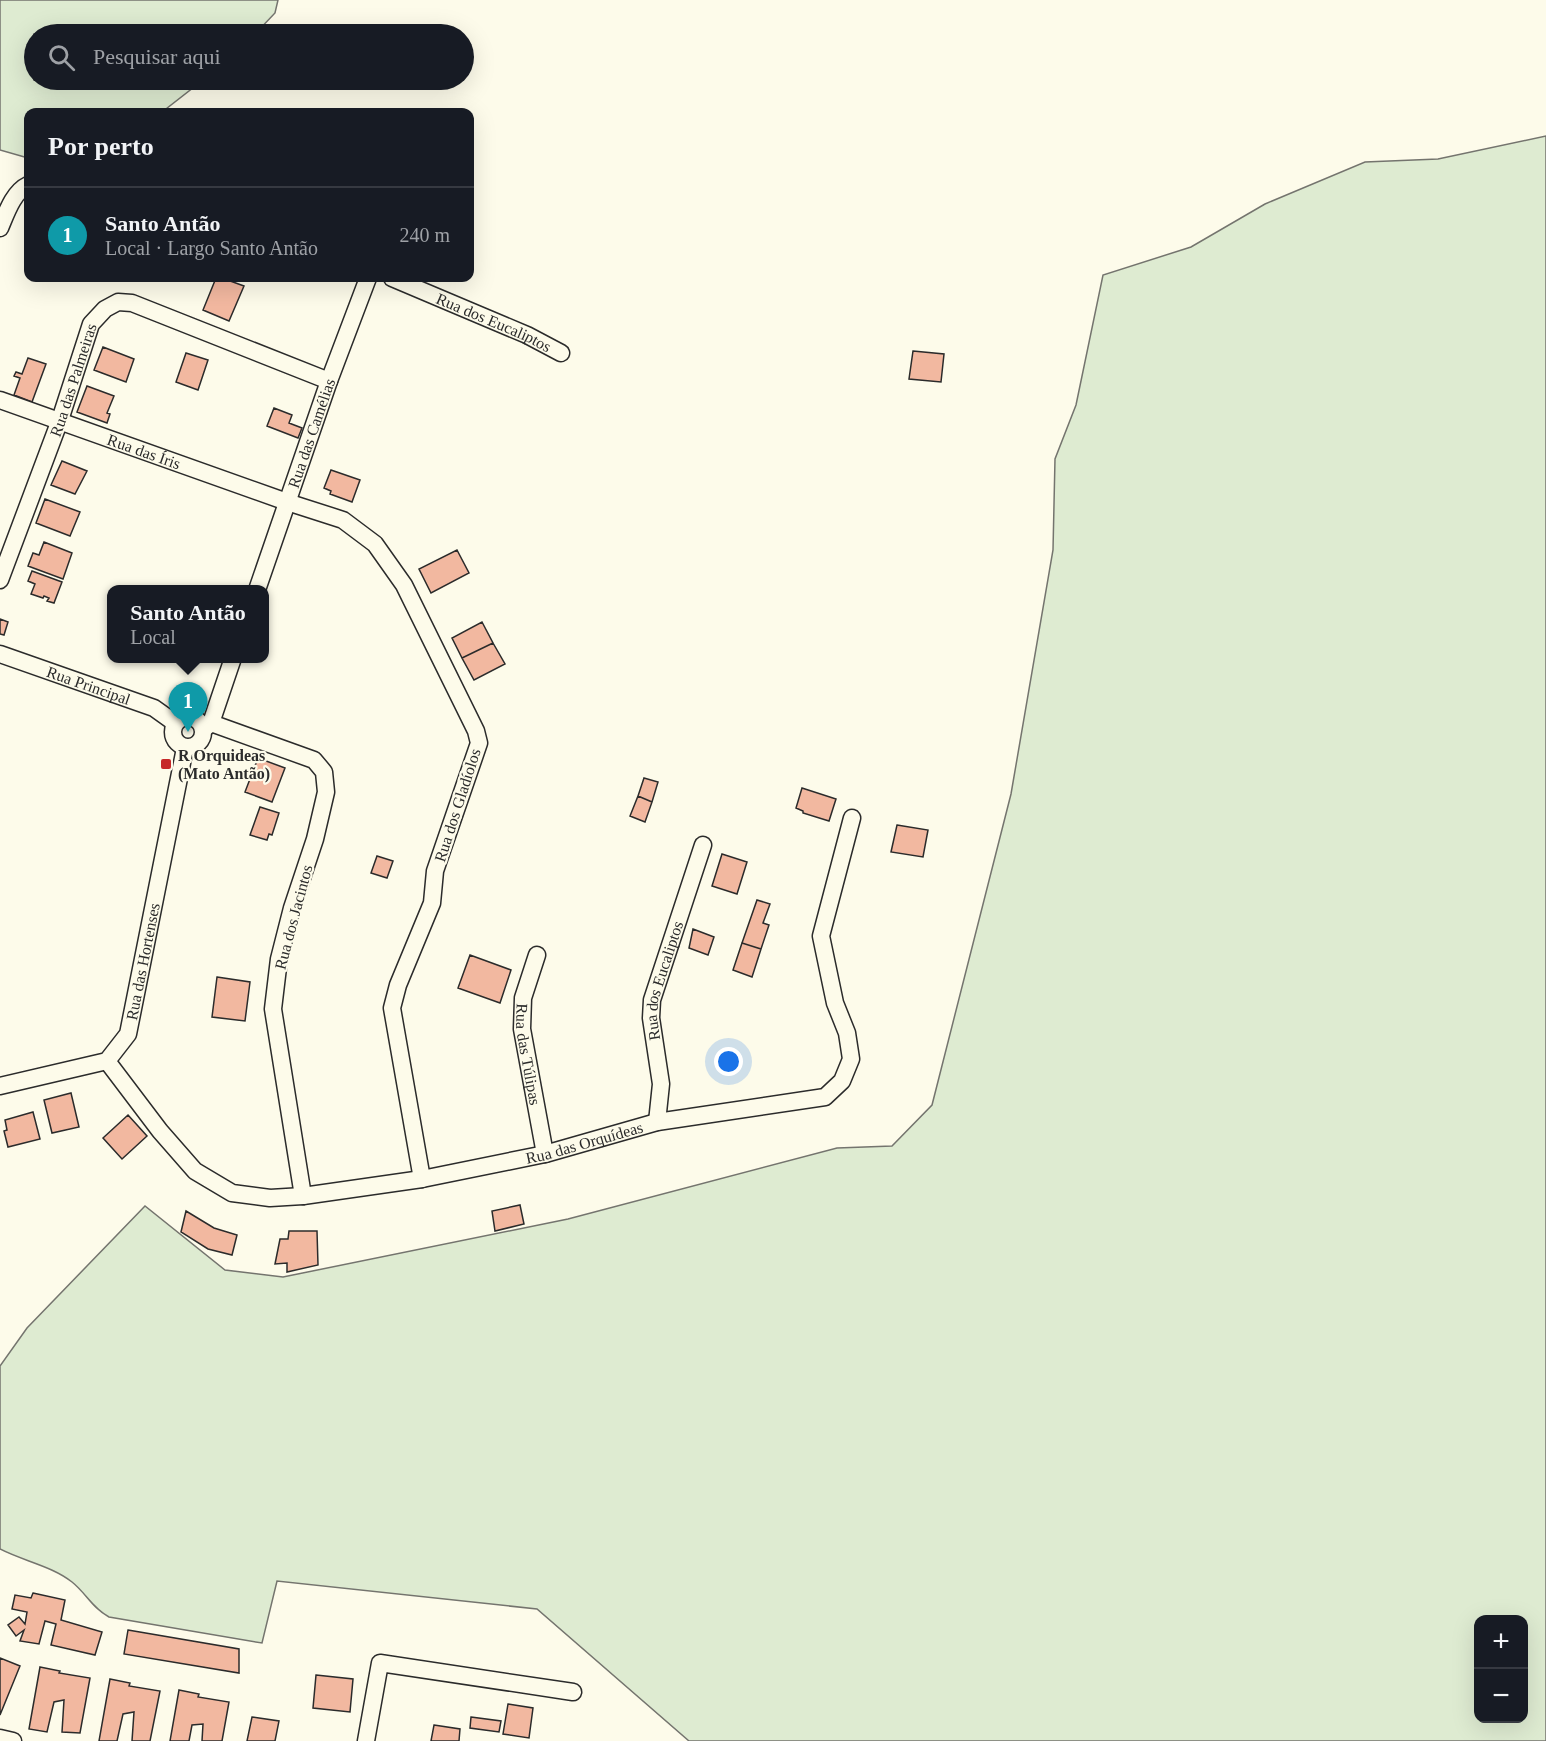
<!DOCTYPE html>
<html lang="pt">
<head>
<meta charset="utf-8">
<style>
  :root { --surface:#171b24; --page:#20242c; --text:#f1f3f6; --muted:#9ea1a6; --line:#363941; --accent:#d93025 }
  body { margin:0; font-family:"Times New Roman",serif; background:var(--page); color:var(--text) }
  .controls { position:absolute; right:18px; bottom:18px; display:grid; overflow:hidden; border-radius:12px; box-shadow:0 6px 24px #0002 }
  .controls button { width:54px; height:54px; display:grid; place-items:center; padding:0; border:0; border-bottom:2px solid var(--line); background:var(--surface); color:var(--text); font:30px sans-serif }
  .you { position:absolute; left:729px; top:1062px; width:21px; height:21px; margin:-15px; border:4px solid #fff; border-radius:50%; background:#1a73e8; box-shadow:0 0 0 9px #1a73e833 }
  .badge { display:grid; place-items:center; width:39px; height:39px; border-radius:50%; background:var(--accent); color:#fff; font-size:20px; font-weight:700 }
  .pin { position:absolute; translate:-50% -50px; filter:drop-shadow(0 2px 3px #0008) }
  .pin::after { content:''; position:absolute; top:32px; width:21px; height:18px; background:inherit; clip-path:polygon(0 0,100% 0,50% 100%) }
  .popup { position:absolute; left:107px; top:585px; width:162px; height:78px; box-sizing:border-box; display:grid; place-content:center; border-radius:12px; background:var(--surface); filter:drop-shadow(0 2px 4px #0005); font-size:20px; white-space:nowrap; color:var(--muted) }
  .popup b { font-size:22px; color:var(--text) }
  .popup::after { content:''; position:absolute; left:50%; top:100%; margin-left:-12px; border:12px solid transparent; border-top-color:var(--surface) }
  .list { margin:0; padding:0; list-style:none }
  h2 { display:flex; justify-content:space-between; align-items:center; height:78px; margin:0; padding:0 24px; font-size:26px }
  h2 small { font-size:20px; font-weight:400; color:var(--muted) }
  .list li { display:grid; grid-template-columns:39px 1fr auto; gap:18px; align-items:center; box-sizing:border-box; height:96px; padding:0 24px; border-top:2px solid var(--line) }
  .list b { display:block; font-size:22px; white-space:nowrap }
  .list p { margin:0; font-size:20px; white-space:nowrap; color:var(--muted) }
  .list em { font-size:20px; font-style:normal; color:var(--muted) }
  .icon { flex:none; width:33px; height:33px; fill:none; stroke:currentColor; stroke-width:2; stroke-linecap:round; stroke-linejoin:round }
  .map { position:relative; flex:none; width:1546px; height:1741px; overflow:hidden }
  .search { position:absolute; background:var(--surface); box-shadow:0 6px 24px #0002; left:24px; top:24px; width:450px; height:66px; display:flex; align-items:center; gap:15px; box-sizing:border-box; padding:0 21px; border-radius:33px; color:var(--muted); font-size:22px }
  .panel { position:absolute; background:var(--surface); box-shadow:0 6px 24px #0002; left:24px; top:108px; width:450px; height:174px; border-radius:12px }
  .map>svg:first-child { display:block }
  .green { fill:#deebd1; stroke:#74746e; stroke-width:1.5; fill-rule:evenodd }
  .building { fill:#f2b8a0; stroke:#2b2b2b; stroke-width:1.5 }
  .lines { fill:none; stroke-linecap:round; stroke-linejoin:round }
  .minor-casing { stroke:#2b2b2b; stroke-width:19 }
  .minor { stroke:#fdfbea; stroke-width:16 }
  .poi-dot { fill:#c62828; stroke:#fdfbea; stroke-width:2 }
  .labels { text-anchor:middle; stroke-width:4.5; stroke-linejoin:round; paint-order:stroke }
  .street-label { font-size:16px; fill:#2b2b2b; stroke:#fdfbea }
  .poi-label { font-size:16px; font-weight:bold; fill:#2b2b2b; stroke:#fdfbea; text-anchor:start }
</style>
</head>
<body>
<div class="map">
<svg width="1546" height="1741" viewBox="0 0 1546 1741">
  <rect width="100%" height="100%" fill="#fdfbea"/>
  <path class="green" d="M0,0h278l-3,13 -20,21h-221v46h169l-41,32h-134v46l-28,-8z
    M1546,136v1605h-857l-152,-132 -260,-28 -15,62 -153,-26c-17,-9 -23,-24 -37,-35 -20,-16 -49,-21 -72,-33v-183l27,-38 118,-122 80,64 58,7 285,-58 269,-71 55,-2 40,-41 79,-311 42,-244 2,-91 21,-54 27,-130 88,-28 74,-43 100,-42 73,-3zM1478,1620h46v98h-46z"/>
  <path class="building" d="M216,278h6l22,8 -15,35 -26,-11z
    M103,347l31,12 -8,23 -32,-12z
    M913,351l31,3 -3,28 -32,-3z
    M186,353l22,7 -10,30 -22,-8z
    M28,358l18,6 -14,38 -18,-7 6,-17 -6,-2 2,-4 6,2z
    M87,386l27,10 -7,17 3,1 -3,9 -30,-11z
    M274,408l18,7 -3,8 13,5 -4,10 -31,-12z
    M62,461l25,10 -12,23 -24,-9z
    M331,470l29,10 -8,22 -22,-8 1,-3 -7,-3z
    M45,499l35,13 -10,24 -34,-13z
    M44,542l28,11 -9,26 -35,-13 5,-13 6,2z
    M457,550l12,23 -38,20 -12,-24z
    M32,571l30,11 -8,21 -7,-2 2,-3 -5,-2 -1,2 -12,-4 4,-10 -7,-3z
    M0,619l8,3 -4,13 -4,-1z
    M482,622l11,21 -31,15 -10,-20z
    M493,643l12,21 -31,16 -12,-22z
    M258,758l27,10 -13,34 -27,-10z
    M644,778l14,4 -6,20 -14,-6z
    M802,788l34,11 -7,22 -26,-8v-2l-7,-3z
    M638,796l14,6 -7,20 -15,-6z
    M260,807l19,6 -7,22 -3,-1 -2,6 -17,-5z
    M897,825l31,5 -5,27 -32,-5z
    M722,854l25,8 -10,32 -25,-8z
    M377,856l16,5 -6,17 -16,-5z
    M757,900l13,4 -7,19 6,2 -8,24 -19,-6z
    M693,929l21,8 -6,18 -19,-7z
    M742,943l19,6 -9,28 -19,-7z
    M470,955l41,15 -11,33 -42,-15z
    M217,977l33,5 -5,39 -33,-4z
    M71,1093l8,34 -27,6 -8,-33z
    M33,1112l7,27 -32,8 -4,-16 3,-1 -2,-10z
    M128,1115l19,21 -25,23 -19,-21z
    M520,1205l4,19 -29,7 -3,-20z
    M186,1211l28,17 23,7 -5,20 -24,-6 -27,-17z
    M289,1231h28l1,34 -31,7v-9l-12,1 5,-25h8z
    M33,1593l32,7 -4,20 41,12 -7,23 -44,-10 5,-21 -11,-3 -6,23 -19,-3 4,-11 -8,6 -8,-11 11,-8 6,7 2,-12 -15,-3 3,-14 16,3z
    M128,1630l111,19v24l-115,-19z
    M0,1658l20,8 -20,49z
    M40,1667l20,4 -1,2 31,5 -10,55 -18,-1 2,-32 -10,2 -7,30 -18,-3z
    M316,1675l37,4 -3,33 -37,-4z
    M110,1679l20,4 -1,3 31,5 -10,50h-18l2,-29 -11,2 -6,27h-18z
    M179,1690l20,4 -1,3 31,5 -7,39h-20l1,-17 -11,1 -3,16h-19z
    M508,1704l25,4 -4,30 -26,-4z
    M252,1717l27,4 -4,20h-28z
    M471,1717l30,4 -2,11 -29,-4z
    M434,1725l26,4 -1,12h-28z"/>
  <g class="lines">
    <g class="minor-casing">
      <g id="minor">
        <path d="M0,228c6,-14 13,-36 28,-43"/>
        <path id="s1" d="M392,278l135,57 34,18"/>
        <path id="s2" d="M0,400l287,102 56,18 32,24 29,41 72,146 3,12 -44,128 -3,32 -34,82 -6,23 30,171"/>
        <path id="s3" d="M0,580l60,-160 31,-96 14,-15 13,-7 14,1 197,78"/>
        <path id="s4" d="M257,590l72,-209 39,-103"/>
        <path id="s5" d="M0,654l154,54 21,15"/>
        <circle cx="188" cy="732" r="15"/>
        <path d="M211,723l22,-65"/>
        <path d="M204,729l7,-6 103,37 10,12 2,20 -11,47 -23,69 -13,51 -6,50 30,187"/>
        <path id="s6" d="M537,955l-14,43 -1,31 23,125"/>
        <path id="s7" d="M107,1061l53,70 35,40 37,22 38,5 33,-2 119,-17 123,-25 112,-32 168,-25 17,-16 9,-22 -4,-26 -12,-30 -14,-67 31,-118"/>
        <path id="s8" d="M0,1086l107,-25 21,-27 57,-286"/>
        <path id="s9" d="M657,1122l4,-38 -10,-66 1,-18 51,-155"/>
        <path d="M0,1738l13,3"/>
        <path d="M366,1741l14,-78 193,29"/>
      </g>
    </g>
    <use href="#minor" class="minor"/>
  </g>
  <rect class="poi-dot" x="160" y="758" width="12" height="12" rx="3"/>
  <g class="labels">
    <g class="street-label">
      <text dy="6" stroke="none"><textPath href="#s1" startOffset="111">Rua dos Eucaliptos</textPath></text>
      <text dy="6" stroke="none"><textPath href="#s3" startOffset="213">Rua das Palmeiras</textPath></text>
      <text dy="6" stroke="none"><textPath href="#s4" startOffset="166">Rua das Camélias</textPath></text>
      <text dy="6" stroke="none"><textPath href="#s2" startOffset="153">Rua das Íris</textPath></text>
      <text dy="6" stroke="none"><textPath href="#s5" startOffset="94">Rua Principal</textPath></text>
      <text transform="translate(457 805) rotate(-72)" y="6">Rua dos Gladíolos</text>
      <text transform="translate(293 917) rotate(-75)" y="6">Rua dos Jacintos</text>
      <text dy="6" stroke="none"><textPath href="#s8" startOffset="218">Rua das Hortenses</textPath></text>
      <text dy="6" stroke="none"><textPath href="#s9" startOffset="144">Rua dos Eucaliptos</textPath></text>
      <text dy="6" stroke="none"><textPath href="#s6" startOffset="102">Rua das Túlipas</textPath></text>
      <text dy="6" stroke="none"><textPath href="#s7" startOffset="542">Rua das Orquídeas</textPath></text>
    </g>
    <g class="poi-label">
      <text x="178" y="761">R Orquideas<tspan x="178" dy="18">(Mato Antão)</tspan></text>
    </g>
  </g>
</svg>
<div class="controls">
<button>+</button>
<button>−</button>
</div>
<div class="you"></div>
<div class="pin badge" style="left:188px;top:732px;background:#0f9aa8">1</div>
<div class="popup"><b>Santo Antão</b>Local</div>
<div class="search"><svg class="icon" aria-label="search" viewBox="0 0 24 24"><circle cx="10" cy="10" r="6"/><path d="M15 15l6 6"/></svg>Pesquisar aqui</div>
<section class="panel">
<h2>Por perto<small></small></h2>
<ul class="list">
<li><span class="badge" style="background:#0f9aa8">1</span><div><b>Santo Antão</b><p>Local · Largo Santo Antão</p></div><em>240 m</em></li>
</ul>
</section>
</div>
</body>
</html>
